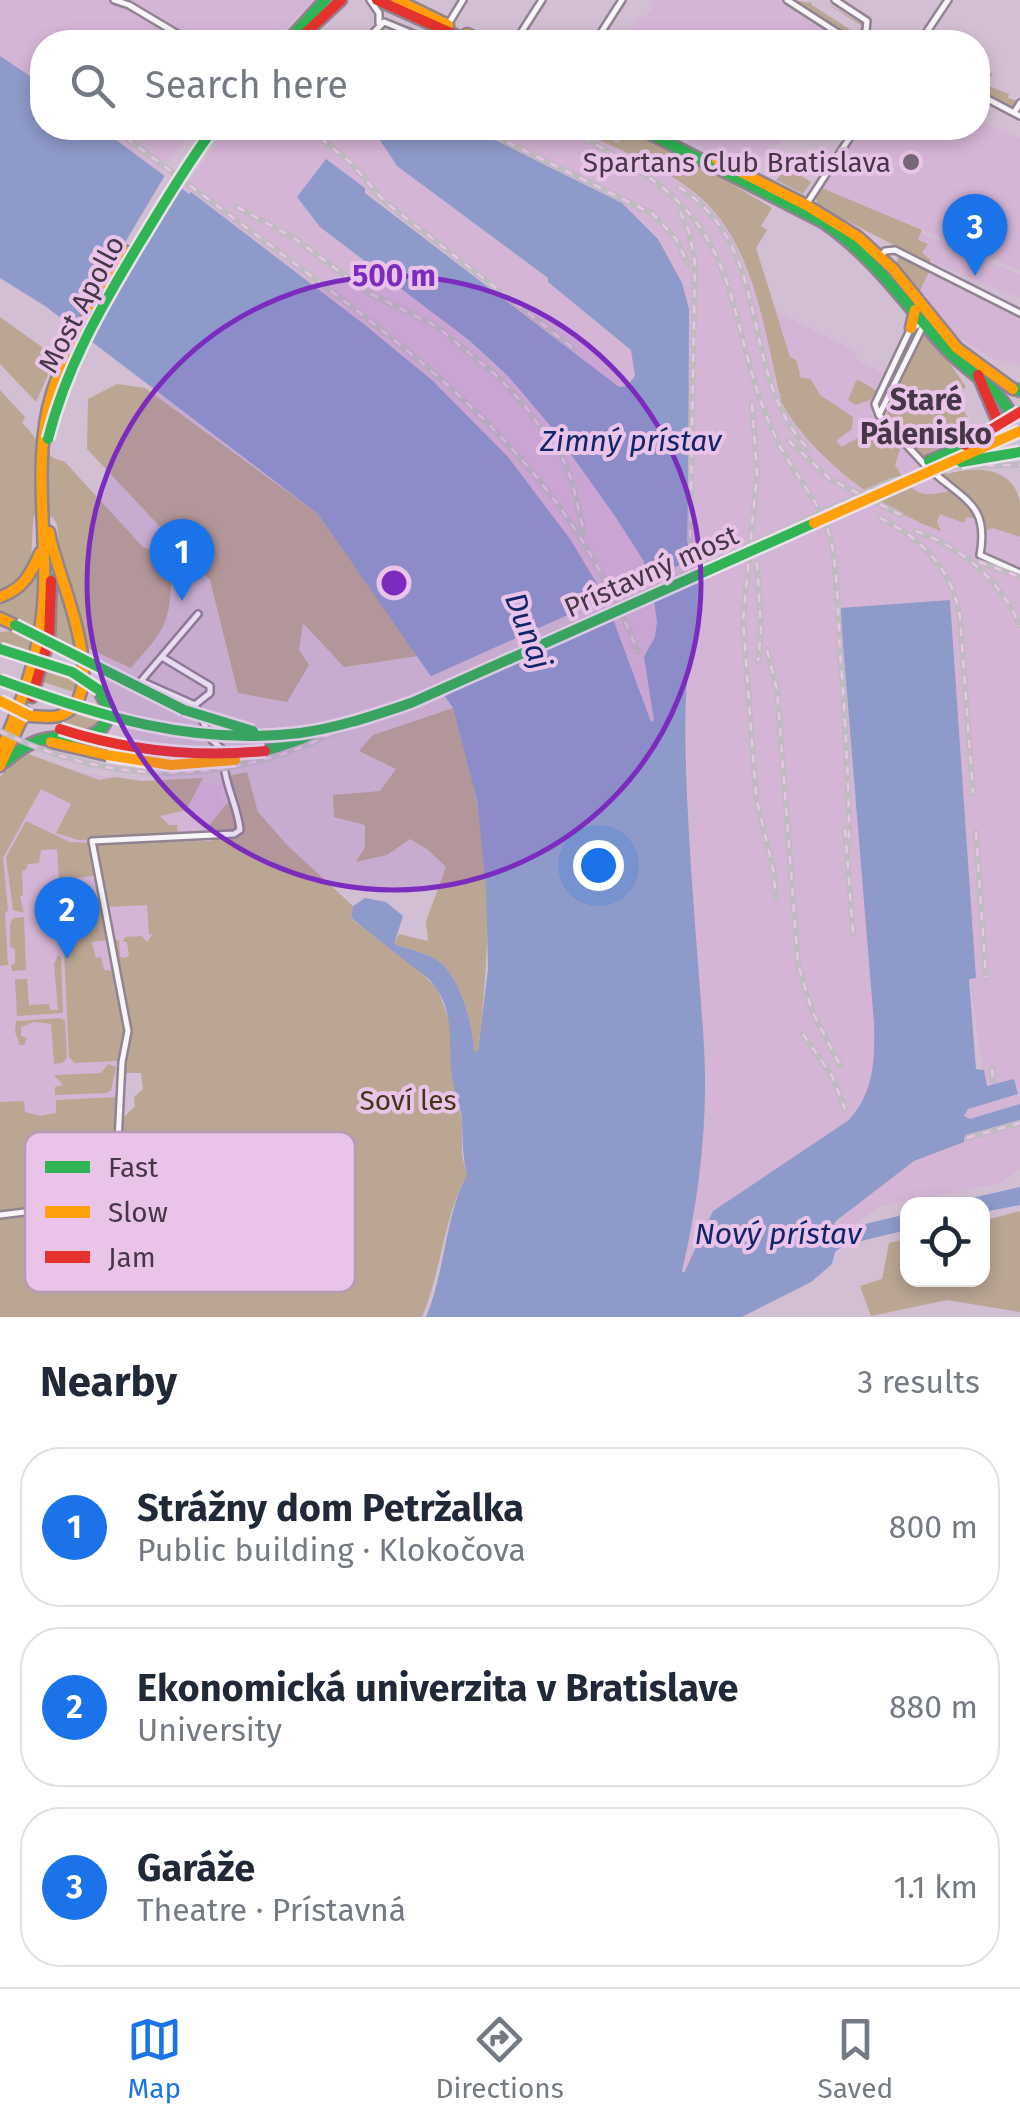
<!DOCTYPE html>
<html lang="en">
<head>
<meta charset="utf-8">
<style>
  :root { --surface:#fff; --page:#f2f2f3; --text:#1f2937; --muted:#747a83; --line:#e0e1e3; --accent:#1a73e8 }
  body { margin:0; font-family:"Fira Sans",sans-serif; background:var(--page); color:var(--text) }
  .controls { position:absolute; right:30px; bottom:30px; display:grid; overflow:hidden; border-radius:20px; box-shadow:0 5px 15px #0003 }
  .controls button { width:90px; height:90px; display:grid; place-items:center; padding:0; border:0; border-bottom:2px solid var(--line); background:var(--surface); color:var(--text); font:50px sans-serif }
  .you { position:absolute; left:598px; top:865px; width:35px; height:35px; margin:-25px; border:8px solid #fff; border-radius:50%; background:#1a73e8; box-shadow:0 0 0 15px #1a73e833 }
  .badge { display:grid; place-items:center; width:65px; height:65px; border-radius:50%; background:var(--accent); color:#fff; font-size:32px; font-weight:700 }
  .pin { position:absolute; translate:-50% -82px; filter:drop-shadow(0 2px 5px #0008) }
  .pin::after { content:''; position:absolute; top:52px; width:35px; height:30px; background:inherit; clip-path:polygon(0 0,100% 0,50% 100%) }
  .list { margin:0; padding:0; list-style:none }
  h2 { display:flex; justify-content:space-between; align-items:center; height:130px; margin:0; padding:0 40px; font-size:42px }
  h2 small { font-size:32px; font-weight:400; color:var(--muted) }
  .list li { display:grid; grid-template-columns:65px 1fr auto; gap:30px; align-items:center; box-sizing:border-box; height:160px; margin:0 20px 20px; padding:0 20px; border:2px solid var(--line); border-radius:40px }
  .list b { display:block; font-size:38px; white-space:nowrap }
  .list p { margin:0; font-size:32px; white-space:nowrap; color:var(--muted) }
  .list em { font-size:32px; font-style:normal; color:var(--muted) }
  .icon { flex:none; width:55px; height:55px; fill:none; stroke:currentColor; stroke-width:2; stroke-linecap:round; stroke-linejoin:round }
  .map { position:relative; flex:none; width:1020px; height:1317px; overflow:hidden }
  .search { position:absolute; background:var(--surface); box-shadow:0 5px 15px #0003; left:30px; right:30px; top:30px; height:110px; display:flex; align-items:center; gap:25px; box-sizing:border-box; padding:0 35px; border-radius:40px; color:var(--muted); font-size:38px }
  .sheet { height:670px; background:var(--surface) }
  nav { display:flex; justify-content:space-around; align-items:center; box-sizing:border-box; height:140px; border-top:2px solid var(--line); background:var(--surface); font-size:28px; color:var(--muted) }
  nav a { display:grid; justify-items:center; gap:5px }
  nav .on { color:var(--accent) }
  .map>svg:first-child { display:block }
  .built { fill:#d5b5d5 }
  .green { fill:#bba694 }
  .water { fill:#8e9aca }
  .pier { fill:#d3bfd3 }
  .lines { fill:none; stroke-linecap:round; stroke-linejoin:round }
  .street-casing { stroke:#928392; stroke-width:10 }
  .fast-casing { stroke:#928392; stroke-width:15 }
  .slow-casing { stroke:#928392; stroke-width:15 }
  .jam-casing { stroke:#928392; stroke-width:15 }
  .street { stroke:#f8f5f8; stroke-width:5 }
  .fast { stroke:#30b455; stroke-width:10 }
  .slow { stroke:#ff9f0a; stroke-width:10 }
  .jam { stroke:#e5322d; stroke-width:10 }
  .rail-casing { stroke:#c0bbc0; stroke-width:6 }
  .rail { stroke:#e9c4e8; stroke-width:2.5; stroke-dasharray:8; stroke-linecap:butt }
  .fast-bridge-casing { stroke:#ebe2eb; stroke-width:15; stroke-linecap:butt }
  .slow-bridge-casing { stroke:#ebe2eb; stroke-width:15; stroke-linecap:butt }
  .jam-bridge-casing { stroke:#ebe2eb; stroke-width:15; stroke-linecap:butt }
  .fast-bridge { stroke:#30b455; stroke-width:10 }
  .slow-bridge { stroke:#ff9f0a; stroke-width:10 }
  .jam-bridge { stroke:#e5322d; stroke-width:10 }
  .ring { fill:none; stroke:#7b2cbf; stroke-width:5 }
  .poi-dot { fill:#776777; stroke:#e9c4e8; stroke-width:4 }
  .labels { text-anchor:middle; stroke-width:8; stroke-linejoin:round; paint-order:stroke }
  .poi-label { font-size:28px; fill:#463746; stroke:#e9c4e8; text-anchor:end }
  .street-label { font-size:28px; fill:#463746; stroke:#e9c4e8 }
  .park-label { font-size:28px; fill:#433617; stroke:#e9c4e8 }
  .neighbourhood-label { font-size:30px; font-weight:bold; fill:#463746; stroke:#e9c4e8 }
  .water-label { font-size:30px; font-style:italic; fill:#11256b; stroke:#e9c4e8 }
  .key { fill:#e9c4e8; stroke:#b89ab7; stroke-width:2.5 }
  .key-label { font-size:28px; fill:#463746 }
  .centre { fill:#7b2cbf; stroke:#e9c4e8; stroke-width:5 }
  .ring-label { font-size:30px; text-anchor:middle; font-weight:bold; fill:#7b2cbf; stroke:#e9c4e8; stroke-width:8; stroke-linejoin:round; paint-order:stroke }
</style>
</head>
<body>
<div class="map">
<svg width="1020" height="1317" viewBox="0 0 1020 1317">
  <rect width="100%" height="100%" fill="#d3bfd3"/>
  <path class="built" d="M0,0h315l-44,42h-229v42l-42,-28z
    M649,0h128l52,33 -6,9h-198l14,-26 6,3 8,-13z
    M978,120l42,18v132l-198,-82 39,-60h117z
    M101,128h93l-34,45z
    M228,128h144l25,38 151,112 1,4 83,68 3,26 -8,10 -8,1 -294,-227 -28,37 211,179 45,53 64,90 26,41 10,33 4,29 -2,15 -11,20 10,64 -3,2 -32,-92 -49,-92 -62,-82 -75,-76 -68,-56 -172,-132 -3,2 -8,-6z
    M471,128h153l96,49 52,31 -11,18 6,4 -11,18 21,64 80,40 -2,7 50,25 -11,29 53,61 73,58v572l-50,15 -6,-3 4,-7 50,-15 -4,-15 -23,7 -6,-3 -16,-105h7l-26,-377 -109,7 33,416 1,31 -3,25 -12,27 -11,13 -135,91 -30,62 -3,-2 13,-51 11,-143 -17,-260 -2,-111 12,-158h-10v-134l-30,-175 -36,-36z
    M664,128h127l-12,17 -7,-1 -22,27z
    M920,233l100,42v23l-87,-36 -11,-9 -4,-13z
    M931,271l24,12 3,8h12l50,25v49l-29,-7 -38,-24 -33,-41z
    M47,762l41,12 54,7 61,-3 1,8 18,-2 -1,14 4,2 -7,33 -128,6v4l56,56 10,47 -42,25 11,65 -5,66 -120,58v-377z
    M1020,1120v49l-20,14 -118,23 -31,20 -9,3 -9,-3 32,-29 49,-36 49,-19 3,-7z"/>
  <path class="green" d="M795,0l14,3 1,-2 2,4 45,29 5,-8 -41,-26 38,22 2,-3 4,6 -6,11 -7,2z
    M986,70l6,4 -6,11 23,9 -1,4 9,3 -4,6 -34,-18v-6z
    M574,128h16l28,15 8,-14 94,48 52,31 -11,18 6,4 -11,18 34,109 6,3 4,13 -1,4 12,2 9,16 33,22 -1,12 -16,12 6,6c20,-14 40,-19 59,-1l-6,19c17,27 22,34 55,26l24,20 5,8 -12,-2 -3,6 -24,-9 -3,8 4,9c-58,-20 -130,-74 -159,-128 -19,-73 -27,-167 -92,-214 -34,-26 -78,-42 -116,-61z
    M787,167l24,15 -8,12 -27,-14z
    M822,188l100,42 -4,10 10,4 -6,9 9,7 -2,3 -111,-57 -2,-8z
    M903,257l27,13 -10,21 -24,-26 2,-7z
    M0,317l56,40 -20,45 -36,-38z
    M927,335l5,2 34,50 -18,14 2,2 7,-4 11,19 -5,4 7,10 -42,21 19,21c28,-8 67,-8 73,29 0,11 0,23 0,34l-27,-9 -6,2 -8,-23 -60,-51 -32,-38c1,-27 22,-57 34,-81z
    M859,380l18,11 -7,9 -15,5 -7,-5 8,-19z
    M117,384l28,4 173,126 100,142 -74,11 -41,-44 -4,27 10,15 -22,37 -49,-9 -28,-113 -123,-131 1,-50z
    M0,390l25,27 -3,6c14,12 23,37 42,38l79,86 7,3 1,6 20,22c0,48 -10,55 -40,90l-46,-21 -24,-80 -4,-42 -4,-7 -15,-5 -4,3c-5,33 6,59 -34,74z
    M40,563l-2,69 -38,-16v-16l26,-13z
    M54,572l26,82 -29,-15z
    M12,631l24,11 -2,14 -34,-11v-13z
    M45,667l38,14 -3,13 -40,-13z
    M453,708c8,30 17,60 23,90 17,83 12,170 2,253l-4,2c0,-26 -14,-73 -34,-91 -12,-9 -32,-13 -46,-18l5,-10 29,7 -2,-20 20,-54 -19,-18 -17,-10 -23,16 -31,7 9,-15v-22l-31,-8 -1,-22 47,-4 16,-22 -37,-18 14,-16z
    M72,713l32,10 -18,11 -35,-12z
    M23,752l76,28 17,-3 26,4 61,-3 -17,32 -26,6 9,9h8l1,12 -100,3 -22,-7 15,-29 -30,-15 -38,69 5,52 -3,4 3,51 -8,1v-189z
    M247,772l11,40 30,34 65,60 -2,13 52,37 34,32 15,39v46l10,49v34l5,19c-24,43 -25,95 -45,142h-422v-215l24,-1 1,11 15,4 16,-3v-13l61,-3 3,5 -2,86 6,-71 11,-11 -1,-9 9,-8 -2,-16h-17l6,-43 -17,-89 6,-1 1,17 4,1 5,-2 -2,-14h-4l2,-5 17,-1 5,6 6,-8h-4l-2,-29 -42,2 -9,-65 116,-1 -3,-15 22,-28 -8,-21z
    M26,821l44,21 20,1 6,32 -25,4 1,27 29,-6 7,40 -16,2 4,16 5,-1 3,13 10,1 11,65 -7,25 -43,2 -6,-6 -7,-147 -8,-7 12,-2 -1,-18h-6l-2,-34 -16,1 -2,13 -11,1 -2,6 -4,1 1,24 -3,1 4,17 -11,-3 -7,-53z
    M24,917l2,53 -14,1 -1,-5 4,-3v-14l-5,-2v-23l3,-6z
    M58,955l3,3 2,55 -46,3 -2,-37h12l2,26 20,-1 1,6h8l-4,-46z
    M61,1018l4,3 2,37 -5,5 -8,1 -3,-40 -17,-2 -13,5v9l6,2 -3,7h-4l-5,-13 1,-11z
    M108,1064l8,3 -5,23 -4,3 -52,2v-8l8,-2 -9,-10 47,-2z
    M1020,1211v101l-73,-12 -76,16 -11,-30 22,-7 7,-36 18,-4 1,41h74l1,-59z"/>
  <path class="water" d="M0,56l42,28v44h58l89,66 2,-2 174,133 68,56 75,76 62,82 35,58 46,125 3,-2 -10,-63 11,-20 2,-15 -4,-29 -10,-33 -26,-41 -64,-90 -45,-53 -38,-35 -150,-114 -23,-30 29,-38 39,29v5l254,194 8,-1 8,-10 -4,-26 -83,-68v-4l-151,-112 -25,-38h99l151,75 36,36 24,44 7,26 -1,239h11l-2,93c-30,38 8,364 8,433 1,65 -8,134 -23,197l2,2 29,-62 136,-91c25,-28 26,-60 25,-96l-34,-416 110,-8 26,378 -7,1 7,90 8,1 3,16 27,-7 4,15 -50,15 -4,7 6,3 50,-15v16l-54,15 -2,7 -50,19 -78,60 -3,5h6l5,19 -9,7 -3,12 -21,18 -69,35h-316c19,-44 20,-105 41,-142 -5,-19 -4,-34 -5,-54 -1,-15 -8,-30 -10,-45 -5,-37 5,-64 -22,-96l-79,-62 2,-12 12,-8 21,4 17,14 -9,28c14,5 34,9 46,18 20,17 34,65 34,90l4,-1 10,-82 -2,-82 -9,-87 -24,-92 -135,-194 -273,-208 -45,-28z
    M1020,1187v18l-37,7 -1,-8h-37z
    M907,1214v16l-50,12 -6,-2 -2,-6 4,-7z"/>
  <path class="pier" d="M167,172l16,11 -96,162 -16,-12z
    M704,554l-1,25 -55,15 -4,-13z
    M610,596l8,21 -178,80 -13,-19z"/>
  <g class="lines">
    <g class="street-casing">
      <path id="street" d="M114,0l15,5 62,37
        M370,0l9,13v10
        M787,0l62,40 26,2
        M835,0l32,21 -2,19
        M449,23l14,-23
        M364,42l20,-20 49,20
        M515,42l27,-42
        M595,42l27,-42
        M920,42l28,-42
        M978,94l42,22
        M1014,113l6,-10
        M806,205l50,-77
        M880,257l5,-6 10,-1 125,63
        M924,321l-14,9 -35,74 4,11 46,50
        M879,415l45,-91
        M933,472c33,29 56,34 47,83l40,18
        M198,614l-57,67 54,24 17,35 12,11
        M162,657l48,29v7l-14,11
        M0,1215l115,-14 7,-139 6,-31 -36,-190 142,-7 6,-4c-2,-23 -14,-42 -16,-65"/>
    </g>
    <g class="fast-casing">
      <path id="fast" d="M287,42l38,-42
        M639,128l184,94c51,35 82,82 123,127 21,23 50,36 65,65
        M1012,388l8,3
        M929,461l36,-16
        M265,751l54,-18
        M5,762c11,-9 22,-18 35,-22 27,-9 63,9 69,-29l-10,-21"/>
    </g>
    <g class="slow-casing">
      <path id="slow" d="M397,0l51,25
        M467,34l16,8
        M717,160l89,45 52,32 35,32 64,79 56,41
        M911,328l4,-18
        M0,597c23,-8 31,-23 40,-44
        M0,618l15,7
        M30,716c10,0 22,3 31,-1 54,-21 -6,-142 -12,-183
        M51,742l56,13
        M0,752c23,-52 42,-104 44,-161 2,-61 -9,-123 4,-183 13,-57 49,-107 79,-156
        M0,766l25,-54"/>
    </g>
    <g class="jam-casing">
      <path id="jam" d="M377,0l94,42
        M296,42l45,-42
        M978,375l19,45
        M32,697l17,-59 2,-57"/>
    </g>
    <use href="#street" class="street"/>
    <use href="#fast" class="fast"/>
    <use href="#slow" class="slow"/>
    <use href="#jam" class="jam"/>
    <g class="rail-casing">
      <path id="rail" d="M113,128c67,50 134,100 201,150 85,64 170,130 235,215 38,49 66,102 89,159
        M308,128l43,35 33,38 189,147
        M479,128l174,86 23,25 12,25
        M569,128l64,39
        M622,161c129,70 100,164 154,277 17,37 48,66 56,107 6,35 6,72 8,107 5,64 9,127 9,191
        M679,187c98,63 57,185 129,262
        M237,207l57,31 73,54 69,34 62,51 27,29 37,51 10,24 12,52
        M680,212l9,19 6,31 -5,279
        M752,404l5,70 -14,146 13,177 17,72 3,28
        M789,441l41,38 71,36
        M880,518c43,21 73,52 80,100l13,175
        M916,531c47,17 85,50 104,95
        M757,562l4,68 -3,31
        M979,562l41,15
        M767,650l10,39 21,275 14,47 28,54
        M0,731c99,50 202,55 305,15l586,-265 65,-15 64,-1
        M845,829l8,105
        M976,832l10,146
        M803,1034l29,42 13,33
        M992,1069l1,11
        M967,1138l53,-15"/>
    </g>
    <use href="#rail" class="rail"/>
    <g class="fast-bridge-casing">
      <path id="fast-bridge" d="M48,439c18,-72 53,-132 91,-195 24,-39 47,-79 75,-116
        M961,462l59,-10
        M15,625l169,85
        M0,649l72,23 27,18
        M0,680c98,36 194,66 300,53 38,-5 75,-18 111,-30l403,-180
        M184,710l69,21"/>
    </g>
    <g class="slow-bridge-casing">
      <path id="slow-bridge" d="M814,523l206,-92
        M0,701l30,15
        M107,755l64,10 64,-5"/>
    </g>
    <g class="jam-bridge-casing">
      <path id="jam-bridge" d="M965,445l55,-33
        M60,729c68,22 134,29 205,22"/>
    </g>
    <use href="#fast-bridge" class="fast-bridge"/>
    <use href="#slow-bridge" class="slow-bridge"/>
    <use href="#jam-bridge" class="jam-bridge"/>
  </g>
  <circle cx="394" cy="583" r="307" fill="#7b2cbf" fill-opacity=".12"/>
  <circle class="ring" cx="394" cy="583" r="307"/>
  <circle class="poi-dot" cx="911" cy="162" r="10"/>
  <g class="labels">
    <g class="poi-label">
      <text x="891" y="172">Spartans Club Bratislava</text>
    </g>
    <g class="street-label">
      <text transform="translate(81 304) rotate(-62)" y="10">Most Apollo</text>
      <text transform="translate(651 571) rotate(-24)" y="10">Prístavný most</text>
    </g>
    <g class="park-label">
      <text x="408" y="1110">Soví les</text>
    </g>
    <g class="neighbourhood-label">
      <text x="926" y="410">Staré<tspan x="926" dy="34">Pálenisko</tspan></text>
    </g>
    <g class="water-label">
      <text x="631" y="451">Zimný prístav</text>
      <text transform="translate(528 631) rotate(69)" y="10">Dunaj</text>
      <text x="778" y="1244">Nový prístav</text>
    </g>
  </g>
  <rect x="25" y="1132" width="330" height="160" rx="15" class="key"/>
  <rect x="45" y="1161" width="45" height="12" fill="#30b455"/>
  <rect x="45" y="1206" width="45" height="12" fill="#ff9f0a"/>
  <rect x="45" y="1251" width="45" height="12" fill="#e5322d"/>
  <g class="key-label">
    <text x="108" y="1177">Fast</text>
    <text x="108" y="1222">Slow</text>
    <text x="108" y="1267">Jam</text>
  </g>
  <circle cx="394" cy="583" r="15" class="centre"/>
  <g class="ring-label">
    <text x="394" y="286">500 m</text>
  </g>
</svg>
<div class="controls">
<button><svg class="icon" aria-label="locate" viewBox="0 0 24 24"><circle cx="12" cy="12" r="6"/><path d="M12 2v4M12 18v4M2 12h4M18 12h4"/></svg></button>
</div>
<div class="you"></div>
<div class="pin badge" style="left:182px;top:601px">1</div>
<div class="pin badge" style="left:67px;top:959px">2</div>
<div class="pin badge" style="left:975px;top:276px">3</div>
<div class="search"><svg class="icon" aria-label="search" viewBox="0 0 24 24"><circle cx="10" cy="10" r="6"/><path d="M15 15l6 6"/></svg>Search here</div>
</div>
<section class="sheet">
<h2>Nearby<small>3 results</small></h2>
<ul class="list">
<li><span class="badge">1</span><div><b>Strážny dom Petržalka</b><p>Public building · Klokočova</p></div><em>800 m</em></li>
<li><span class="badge">2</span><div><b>Ekonomická univerzita v Bratislave</b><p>University</p></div><em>880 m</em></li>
<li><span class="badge">3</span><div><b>Garáže</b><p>Theatre · Prístavná</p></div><em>1.1 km</em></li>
</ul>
</section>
<nav>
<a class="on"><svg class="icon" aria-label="map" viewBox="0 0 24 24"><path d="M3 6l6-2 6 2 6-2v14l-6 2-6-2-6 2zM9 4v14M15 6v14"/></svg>Map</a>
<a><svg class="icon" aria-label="directions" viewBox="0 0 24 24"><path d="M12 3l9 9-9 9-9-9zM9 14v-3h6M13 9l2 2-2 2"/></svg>Directions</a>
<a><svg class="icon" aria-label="saved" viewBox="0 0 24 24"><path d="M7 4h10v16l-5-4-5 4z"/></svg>Saved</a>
</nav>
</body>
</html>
